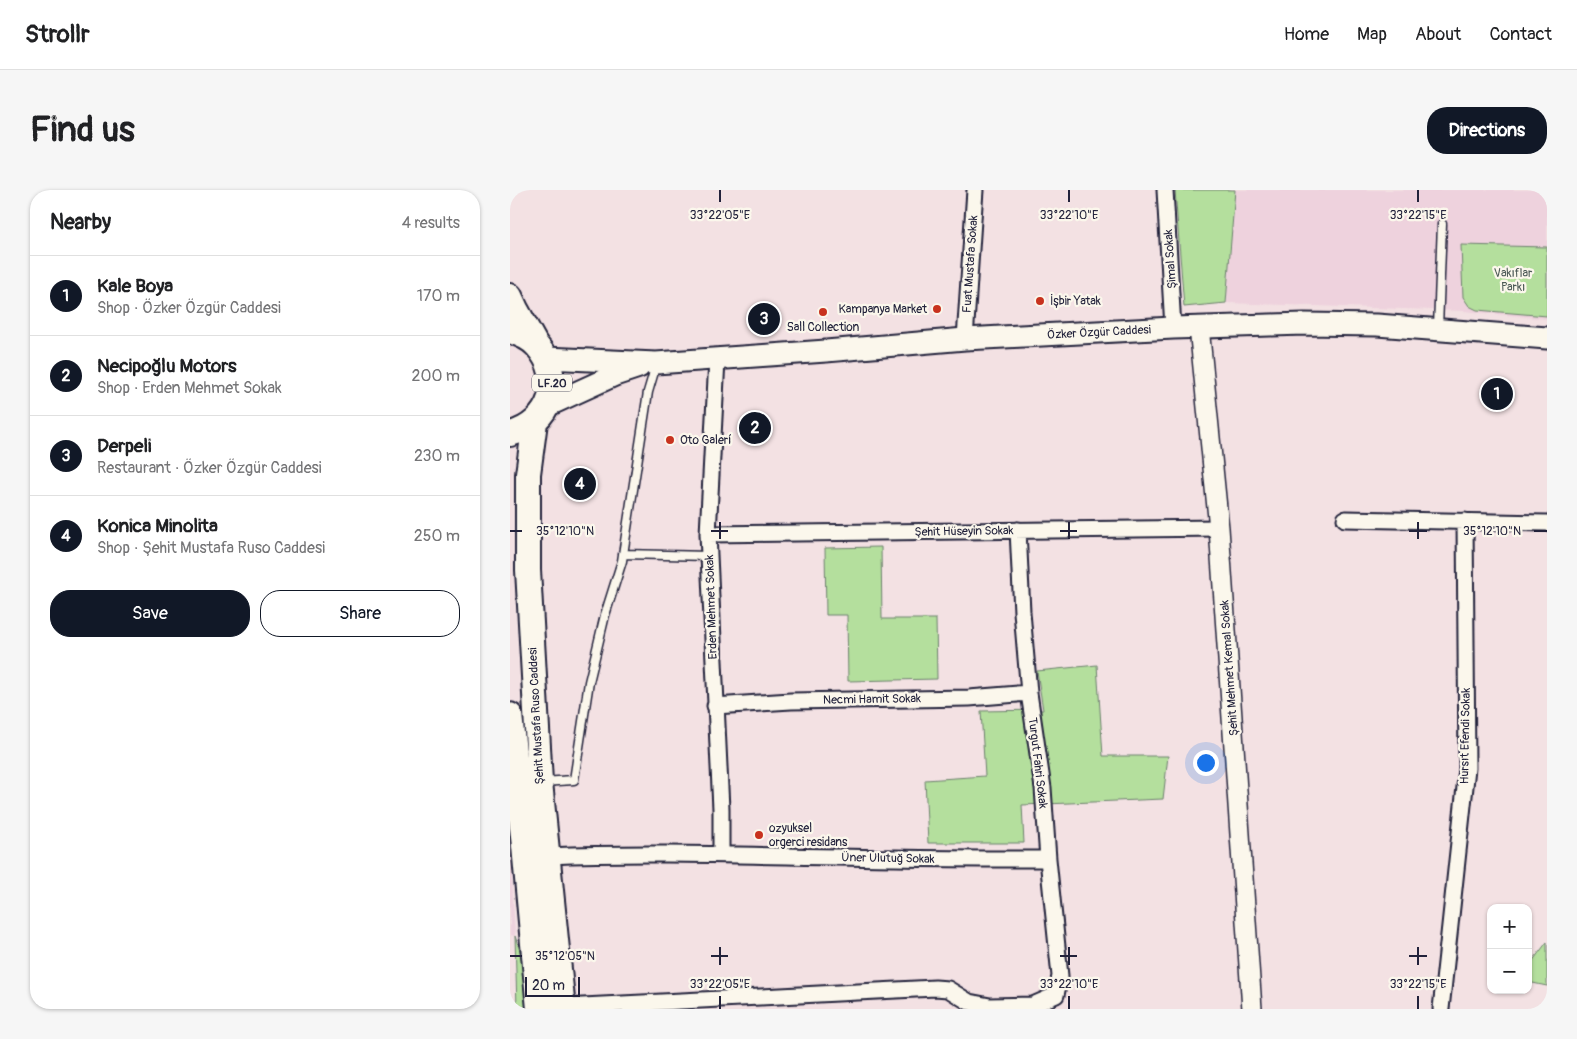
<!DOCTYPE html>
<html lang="en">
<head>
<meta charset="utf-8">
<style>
  :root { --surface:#fff; --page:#f6f6f6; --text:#202124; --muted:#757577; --line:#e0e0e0; --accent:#111827 }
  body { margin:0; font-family:Pangolin,sans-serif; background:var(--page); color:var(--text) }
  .controls { position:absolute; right:15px; bottom:15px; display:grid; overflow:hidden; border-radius:10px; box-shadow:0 1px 4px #0004 }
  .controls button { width:45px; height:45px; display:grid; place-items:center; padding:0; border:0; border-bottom:1px solid var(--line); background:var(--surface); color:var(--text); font:25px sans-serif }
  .scale { position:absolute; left:15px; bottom:12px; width:55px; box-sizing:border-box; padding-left:5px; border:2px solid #22223b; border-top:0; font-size:14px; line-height:18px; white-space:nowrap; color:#22223b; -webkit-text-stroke:4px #fbf7ec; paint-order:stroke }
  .you { position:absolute; left:695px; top:572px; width:18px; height:18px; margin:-12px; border:4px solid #fff; border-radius:50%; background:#1a73e8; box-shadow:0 0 0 8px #1a73e833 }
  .badge { display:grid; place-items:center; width:32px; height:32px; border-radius:50%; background:var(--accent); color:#fff; font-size:16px; font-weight:700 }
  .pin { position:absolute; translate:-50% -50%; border:2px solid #fff; box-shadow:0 1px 5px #0006 }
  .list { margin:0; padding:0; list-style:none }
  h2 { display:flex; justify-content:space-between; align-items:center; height:65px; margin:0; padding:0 20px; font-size:21px }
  h2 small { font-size:16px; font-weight:400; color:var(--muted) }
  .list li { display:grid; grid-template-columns:32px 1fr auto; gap:15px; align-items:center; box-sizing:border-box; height:80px; padding:0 20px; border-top:1px solid var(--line) }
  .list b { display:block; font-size:19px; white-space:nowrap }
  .list p { margin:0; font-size:16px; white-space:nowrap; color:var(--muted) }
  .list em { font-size:16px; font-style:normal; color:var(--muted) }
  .actions { display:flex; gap:10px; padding:15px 20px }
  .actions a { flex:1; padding:11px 0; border:1px solid var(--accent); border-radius:20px; text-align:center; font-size:18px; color:var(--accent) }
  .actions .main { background:var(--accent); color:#fff }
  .map { position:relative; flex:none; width:1037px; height:819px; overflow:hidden; border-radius:20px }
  header { display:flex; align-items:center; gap:30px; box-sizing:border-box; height:70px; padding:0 25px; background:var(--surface); border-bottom:1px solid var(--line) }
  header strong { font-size:24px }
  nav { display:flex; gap:28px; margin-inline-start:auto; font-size:18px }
  .intro { display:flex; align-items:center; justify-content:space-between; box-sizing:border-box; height:120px; padding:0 30px }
  h1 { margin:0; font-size:35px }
  .button { padding:12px 22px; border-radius:20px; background:var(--accent); color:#fff; font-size:18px; font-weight:700 }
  main { display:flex; gap:30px; padding:0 30px }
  aside { flex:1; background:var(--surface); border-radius:20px; box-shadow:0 1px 4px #0004 }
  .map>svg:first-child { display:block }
  .built { fill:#eed2dd }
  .green { fill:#b4df9d; stroke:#6b806c }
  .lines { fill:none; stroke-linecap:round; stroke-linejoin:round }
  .service-casing { stroke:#22223b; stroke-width:11 }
  .minor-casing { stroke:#22223b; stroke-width:19 }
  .tertiary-casing { stroke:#22223b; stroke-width:22 }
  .secondary-casing { stroke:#22223b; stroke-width:25 }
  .primary-casing { stroke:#22223b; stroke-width:28 }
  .service { stroke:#fbf7ec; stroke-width:8 }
  .minor { stroke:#fbf7ec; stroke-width:15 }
  .tertiary { stroke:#fbf7ec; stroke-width:19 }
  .secondary { stroke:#fbf7ec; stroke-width:21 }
  .primary { stroke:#fbf7ec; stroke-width:24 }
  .ticks { fill:none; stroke:#22223b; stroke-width:2 }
  .poi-dot { fill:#c8321e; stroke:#fbf7ec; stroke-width:2 }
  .labels { text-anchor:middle; stroke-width:4.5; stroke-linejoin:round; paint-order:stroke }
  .shield { fill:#fbf7ec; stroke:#636270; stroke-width:1 }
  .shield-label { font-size:11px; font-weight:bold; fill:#22223b }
  .street-label { font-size:12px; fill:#22223b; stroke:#fbf7ec }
  .park-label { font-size:12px; fill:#4e5b58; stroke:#fbf7ec }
  .poi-label { font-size:12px; fill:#22223b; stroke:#fbf7ec; text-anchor:start }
  .ticks-label { font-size:12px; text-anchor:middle; fill:#22223b; stroke:#fbf7ec; stroke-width:4.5; stroke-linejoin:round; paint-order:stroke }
</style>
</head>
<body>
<header>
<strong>Strollr</strong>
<nav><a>Home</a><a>Map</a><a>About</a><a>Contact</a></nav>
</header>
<div class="intro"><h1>Find us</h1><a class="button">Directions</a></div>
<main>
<aside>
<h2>Nearby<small>4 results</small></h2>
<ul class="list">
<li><span class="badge">1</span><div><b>Kale Boya</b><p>Shop · Özker Özgür Caddesi</p></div><em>170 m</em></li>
<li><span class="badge">2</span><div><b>Necipoğlu Motors</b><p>Shop · Erden Mehmet Sokak</p></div><em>200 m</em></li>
<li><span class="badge">3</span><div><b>Derpeli</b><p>Restaurant · Özker Özgür Caddesi</p></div><em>230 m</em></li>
<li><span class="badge">4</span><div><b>Konica Minolita</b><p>Shop · Şehit Mustafa Ruso Caddesi</p></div><em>250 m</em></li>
</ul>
<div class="actions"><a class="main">Save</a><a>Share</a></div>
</aside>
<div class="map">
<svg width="1037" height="819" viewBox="0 0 1037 819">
  <rect width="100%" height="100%" fill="#f3e1e3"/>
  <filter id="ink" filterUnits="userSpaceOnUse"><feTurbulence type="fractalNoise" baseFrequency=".02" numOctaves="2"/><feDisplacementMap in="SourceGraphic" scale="10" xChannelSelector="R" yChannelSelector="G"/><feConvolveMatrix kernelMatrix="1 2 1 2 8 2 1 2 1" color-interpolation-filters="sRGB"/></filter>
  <g filter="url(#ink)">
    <path class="built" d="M725,0h312v129l-84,-8 -237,-8z
      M0,653l5,93 -5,-1z"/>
    <path class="green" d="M665,0h60l-9,113 -42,4z
      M951,55l86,2v69l-70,-6 -8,-4 -6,-9z
      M371,357l1,72h54l1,60 -89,2 -1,-66h-21l-1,-67z
      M587,475l6,91h65l-5,43 -141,6 2,38h-96l-3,-63 60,-4 -4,-65 62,-1 -6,-39z
      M5,746l16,48 3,25h-17z
      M1037,752v44l-19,-4v-15z"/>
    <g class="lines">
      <g class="service-casing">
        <path id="service" d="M928,137l4,-103
          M113,364l86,2
          M32,592l32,-2 15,-98 16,-67 17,-54 26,-169 8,-27"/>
      </g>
      <g class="minor-casing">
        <path id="minor" d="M655,0l8,138
          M455,149l10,-149
          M207,169l-9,175 13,275v45
          M835,329l202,4
          M198,344l511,-6
          M205,516l76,-5 178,-3 60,-5
          M38,666c116,-5 232,1 348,2 51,1 101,1 152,1
          M53,817l372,-19 13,1 21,13 21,4 43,-1 23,-10 4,-19 -12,-117 -5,-71 -14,-95 -7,-81 -4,-82
          M931,819l26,-241 -2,-247"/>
      </g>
      <g class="tertiary-casing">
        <path id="tertiary" d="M689,137l20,201 33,481"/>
      </g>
      <g class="secondary-casing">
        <path id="secondary" d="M36,168l110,5 170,-12 139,-12 208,-11 131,-4 73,1 170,13
          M37,216l68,-31 24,-8"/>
      </g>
      <g class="primary-casing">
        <path id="primary" d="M0,106l6,13 20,36
          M0,141c10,3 20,7 27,15 29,32 14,78 -27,88
          M25,232l-7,52v96l12,212 23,227
          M0,525l14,131 15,163"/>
      </g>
      <use href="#service" class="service"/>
      <use href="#minor" class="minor"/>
      <use href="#tertiary" class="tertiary"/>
      <use href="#secondary" class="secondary"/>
      <use href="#primary" class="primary"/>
    </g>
  </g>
  <path class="ticks" d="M210,0v12M559,0v12M908,0v12M210,332v17M559,332v17M908,332v17M0,341h12M201,341h17M550,341h17M899,341h18M1024,341h13M210,757v18M559,757v18M908,757v18M0,766h12M201,766h17M550,766h17M899,766h18M210,806v13M559,806v13M908,806v13"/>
  <g class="poi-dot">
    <circle cx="530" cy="111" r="5"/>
    <circle cx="427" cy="119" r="5"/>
    <circle cx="313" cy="122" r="5"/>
    <circle cx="160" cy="250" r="5"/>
    <circle cx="249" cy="645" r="5"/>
  </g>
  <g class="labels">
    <rect class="shield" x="22" y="184.5" width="40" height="17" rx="4"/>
    <g class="shield-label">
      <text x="42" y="197">LF.20</text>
    </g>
    <g class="street-label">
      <text transform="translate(660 69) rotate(-94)" y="4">Şimal Sokak</text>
      <text transform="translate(460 74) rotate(-86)" y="4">Fuat Mustafa Sokak</text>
      <text transform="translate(589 142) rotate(-3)" y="4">Özker Özgür Caddesi</text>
      <text transform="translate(454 341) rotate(-1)" y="4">Şehit Hüseyin Sokak</text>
      <text transform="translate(201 417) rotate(-92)" y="4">Erden Mehmet Sokak</text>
      <text transform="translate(719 478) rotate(-94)" y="4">Şehit Mehmet Kemal Sokak</text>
      <text transform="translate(362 509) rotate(-1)" y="4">Necmi Hamit Sokak</text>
      <text transform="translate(26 526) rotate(-93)" y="4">Şehit Mustafa Ruso Caddesi</text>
      <text transform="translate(955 546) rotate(-89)" y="4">Hursıt Efendi Sokak</text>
      <text transform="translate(528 573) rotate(83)" y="4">Turgut Fahri Sokak</text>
      <text transform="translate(378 668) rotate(1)" y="4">Üner Ulutuğ Sokak</text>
    </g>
    <g class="park-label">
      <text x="1003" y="87">Vakıflar<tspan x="1003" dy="14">Parkı</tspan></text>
    </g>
    <g class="poi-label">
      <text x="540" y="115">İşbir Yatak</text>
      <text x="417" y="123" text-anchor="end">Kampanya Market</text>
      <text x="313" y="141" text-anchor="middle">Sall Collection</text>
      <text x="170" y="254">Oto Galerí</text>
      <text x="259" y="642">ozyuksel<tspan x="259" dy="14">orgerci residans</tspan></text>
    </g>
  </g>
  <g class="ticks-label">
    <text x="210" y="29">33°22'05"E</text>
    <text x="559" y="29">33°22'10"E</text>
    <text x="908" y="29">33°22'15"E</text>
    <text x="55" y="345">35°12'10"N</text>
    <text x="982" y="345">35°12'10"N</text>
    <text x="55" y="770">35°12'05"N</text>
    <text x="210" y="798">33°22'05"E</text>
    <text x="559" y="798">33°22'10"E</text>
    <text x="908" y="798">33°22'15"E</text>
  </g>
</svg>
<div class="controls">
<button>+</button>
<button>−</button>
</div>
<div class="scale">20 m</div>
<div class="you"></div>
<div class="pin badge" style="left:987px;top:204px">1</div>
<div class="pin badge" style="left:245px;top:238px">2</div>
<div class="pin badge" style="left:254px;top:129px">3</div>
<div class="pin badge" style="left:70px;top:294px">4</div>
</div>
</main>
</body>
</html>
